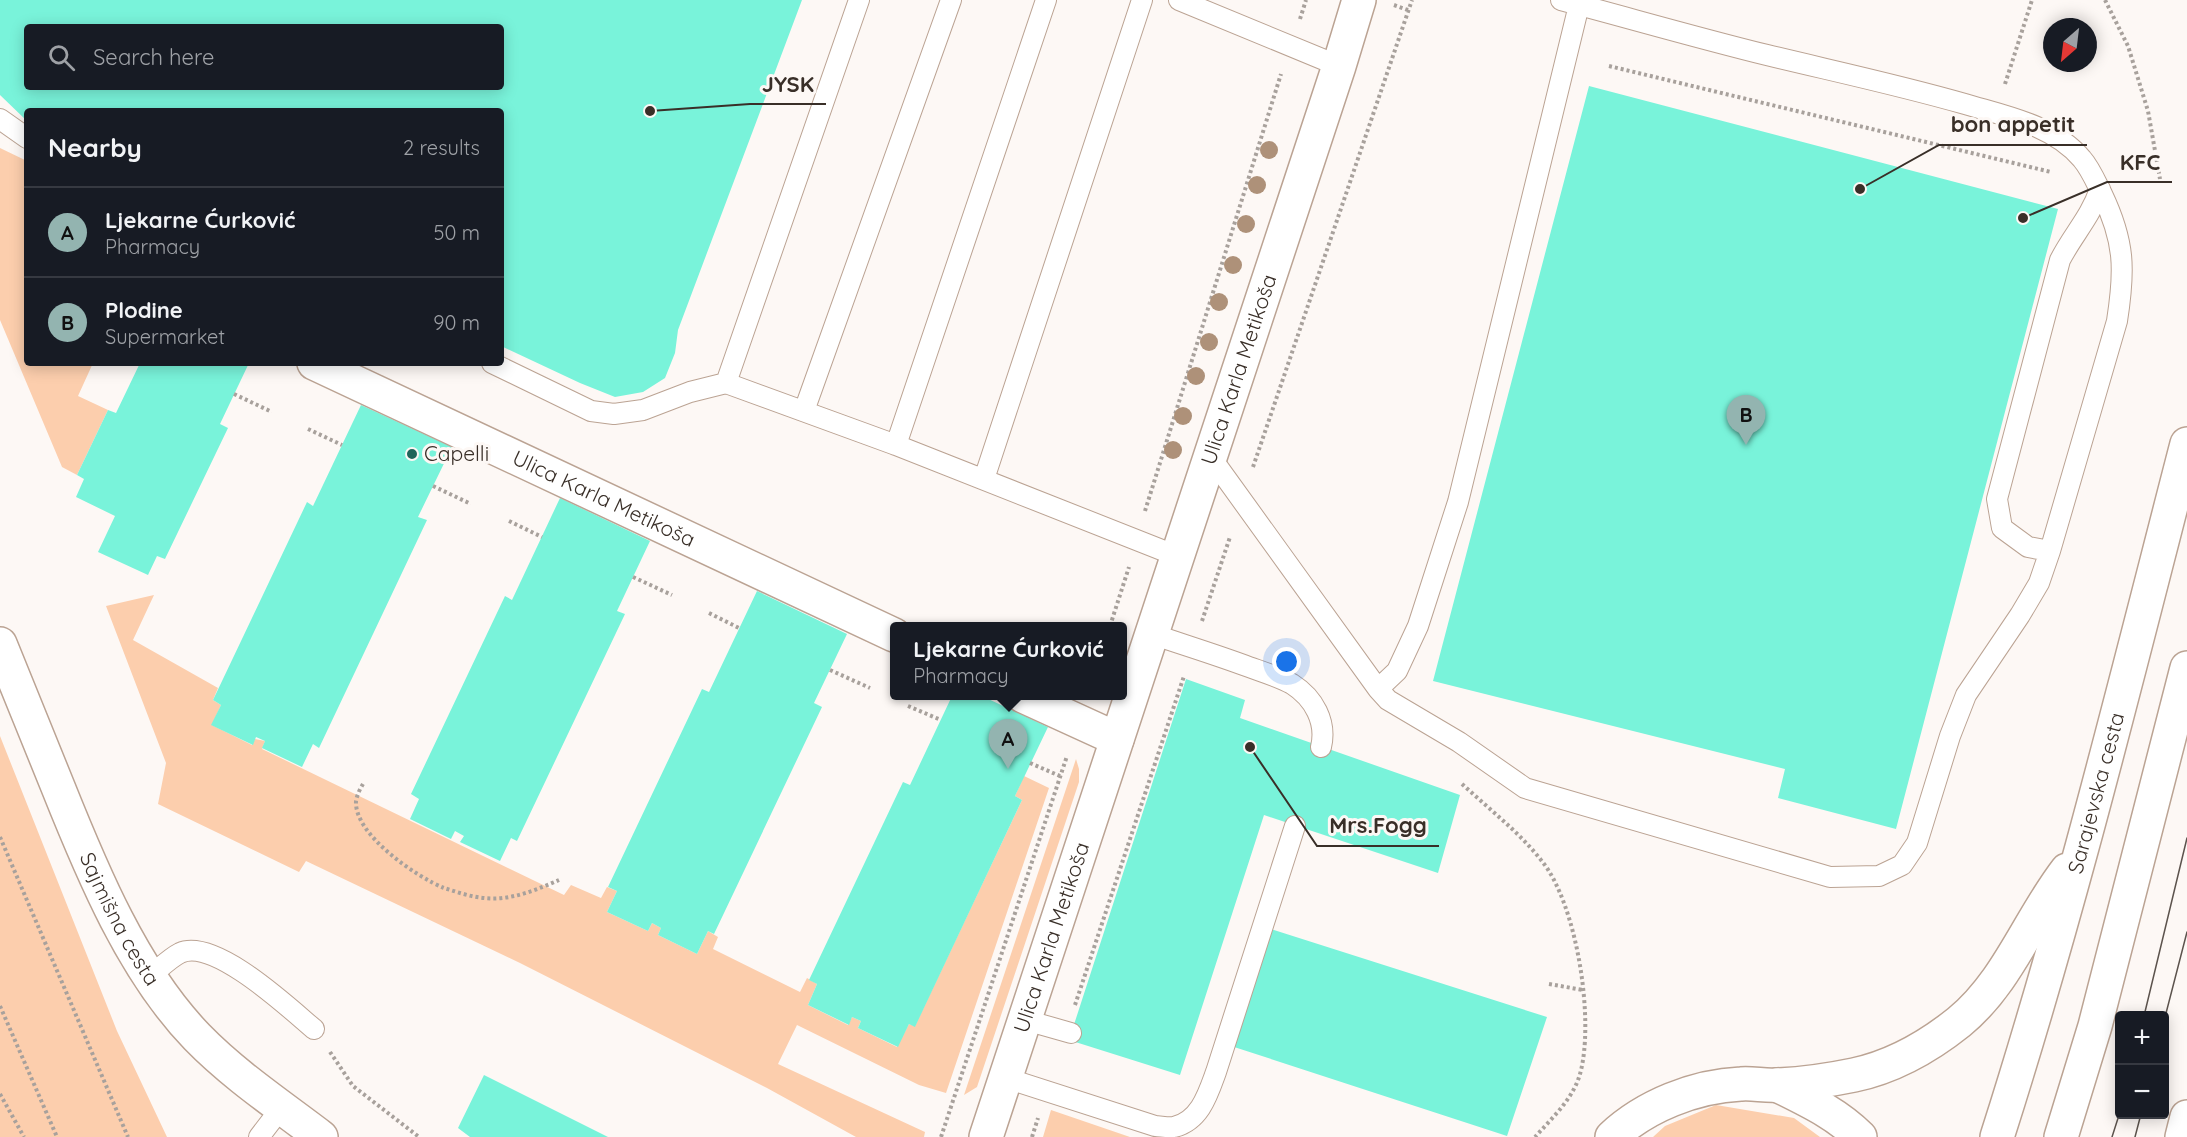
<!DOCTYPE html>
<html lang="en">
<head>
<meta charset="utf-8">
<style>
  :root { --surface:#171b24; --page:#242831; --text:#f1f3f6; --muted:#9ea1a6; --line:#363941; --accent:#93b4b0 }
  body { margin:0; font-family:Quicksand,sans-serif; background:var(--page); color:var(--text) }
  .controls { position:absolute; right:18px; bottom:18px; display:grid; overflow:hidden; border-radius:6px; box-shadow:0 3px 15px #0003 }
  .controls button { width:54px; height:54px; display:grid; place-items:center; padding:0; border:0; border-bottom:2px solid var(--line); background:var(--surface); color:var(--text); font:30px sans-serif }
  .compass { position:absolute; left:2043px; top:18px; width:54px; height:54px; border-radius:50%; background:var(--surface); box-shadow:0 3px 15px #0003; rotate:208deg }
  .you { position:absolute; left:1287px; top:662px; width:21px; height:21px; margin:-15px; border:4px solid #fff; border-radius:50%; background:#1a73e8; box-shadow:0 0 0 9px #1a73e833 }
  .badge { display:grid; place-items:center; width:39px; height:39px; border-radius:50%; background:var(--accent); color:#111; font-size:20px; font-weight:700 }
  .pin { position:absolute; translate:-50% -50px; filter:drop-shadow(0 2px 3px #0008) }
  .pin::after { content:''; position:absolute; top:32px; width:21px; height:18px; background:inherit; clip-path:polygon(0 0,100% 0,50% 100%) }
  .popup { position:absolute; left:890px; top:622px; width:237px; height:78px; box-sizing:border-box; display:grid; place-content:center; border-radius:6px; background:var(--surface); filter:drop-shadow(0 2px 4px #0005); font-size:20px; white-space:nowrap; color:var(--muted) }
  .popup b { font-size:22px; color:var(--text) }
  .popup::after { content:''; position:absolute; left:50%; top:100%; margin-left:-12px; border:12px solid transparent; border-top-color:var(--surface) }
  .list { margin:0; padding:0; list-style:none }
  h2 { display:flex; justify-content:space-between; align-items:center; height:78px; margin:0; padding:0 24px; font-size:26px }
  h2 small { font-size:20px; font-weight:400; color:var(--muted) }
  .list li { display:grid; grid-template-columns:39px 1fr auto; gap:18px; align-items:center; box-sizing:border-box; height:90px; padding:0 24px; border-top:2px solid var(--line) }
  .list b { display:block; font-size:22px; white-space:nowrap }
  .list p { margin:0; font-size:20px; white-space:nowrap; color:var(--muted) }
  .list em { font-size:20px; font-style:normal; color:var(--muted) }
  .icon { flex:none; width:33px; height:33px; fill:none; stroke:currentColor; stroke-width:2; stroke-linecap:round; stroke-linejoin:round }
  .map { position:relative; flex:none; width:2187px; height:1137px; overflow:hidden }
  .search { position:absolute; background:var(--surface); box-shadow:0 3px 15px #0003; left:24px; top:24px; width:480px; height:66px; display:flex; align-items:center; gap:15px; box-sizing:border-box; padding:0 21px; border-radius:6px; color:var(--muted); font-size:22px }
  .panel { position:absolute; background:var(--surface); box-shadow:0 3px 15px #0003; left:24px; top:108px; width:480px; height:258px; border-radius:6px }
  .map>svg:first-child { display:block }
  .green { fill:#fccead }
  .building { fill:#79f3da; fill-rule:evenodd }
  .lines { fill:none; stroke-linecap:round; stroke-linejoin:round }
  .lane-casing { stroke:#bba393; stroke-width:22 }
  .street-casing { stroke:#bba393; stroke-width:36 }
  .secondary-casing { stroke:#bba393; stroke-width:36 }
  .path { stroke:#a8a19c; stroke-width:4; stroke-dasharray:3 3; stroke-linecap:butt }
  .lane { stroke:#fff; stroke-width:20 }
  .street { stroke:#fff; stroke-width:33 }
  .secondary { stroke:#fff; stroke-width:33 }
  .tram { stroke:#5c534d; stroke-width:1.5 }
  .tree { fill:#ae9179 }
  .poi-dot { fill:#20665a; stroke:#fdf8f5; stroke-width:2 }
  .labels { text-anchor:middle; stroke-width:6; stroke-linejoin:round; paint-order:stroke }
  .street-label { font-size:21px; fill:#392f28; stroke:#fdf8f5 }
  .poi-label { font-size:21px; fill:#392f28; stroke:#fdf8f5; text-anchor:start }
  .leader { fill:none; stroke:#392f28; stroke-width:2 }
  .callout-dot { fill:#392f28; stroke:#fdf8f5; stroke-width:2 }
  .callout-label { font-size:22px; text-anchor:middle; font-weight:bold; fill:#392f28; stroke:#fdf8f5; stroke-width:6; stroke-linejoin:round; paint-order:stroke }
</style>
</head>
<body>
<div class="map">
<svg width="2187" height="1137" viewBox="0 0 2187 1137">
  <rect width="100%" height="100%" fill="#fdf8f5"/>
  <path class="green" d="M0,148l27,13v202h66l-15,33 30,14 -31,65 -15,-8 -62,-147z
    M154,595l-21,45 85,48 -5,12 8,5 -9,20 40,20 3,-6 10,2 -3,8 302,146 7,-10 30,13 6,-11 10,4 -10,21 41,19 4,-8 9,5 -3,7 39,19 11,-23 10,6 -5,12 87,43 7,-14 10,6 -9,21 40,20 4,-8 9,4 -3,7 39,19 12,-23 6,2 107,-226 -7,-4 9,-20 25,12 -103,305 -27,-8 -122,-60 -19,39 147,68 -1,5h-68l-89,-49 -247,-125 -214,-102 -7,11 -141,-68 8,-41 -60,-157z
    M0,736l117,295 50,106h-167z
    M1076,759l3,10v13l-102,305 -13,8z
    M1716,1105l78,13 26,19h-167l12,-11z
    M1051,1110l79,27h-87z"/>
  <path class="building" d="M0,0h802l-124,330 -3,23 -10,25 -22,14 -28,5 -35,-14 -79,-37v-235h-474v10l-27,-26zM27,27h474v60h-474z
    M1589,86l469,123 -162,620 -118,-31 7,-29 -352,-88z
    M140,363h109l-29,61 8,4 -63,131 -8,-3 -9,19 -50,-23 17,-36 -39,-19 8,-18 -7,-4 31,-65 8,3z
    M361,405l91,42 -34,70 9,3 -108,228 -6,-4 -11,23 -40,-19 3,-7 -9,-4 -3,8 -42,-20 10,-20 -8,-5 94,-198 6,4z
    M560,498l90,43 -33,70 8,3 -108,227 -6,-3 -11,23 -40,-19 4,-6 -9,-5 -4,8 -41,-20 9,-20 -8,-5 94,-198 7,4z
    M757,591l90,43 -33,69 8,4 -108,227 -6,-3 -11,23 -39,-19 3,-7 -9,-5 -4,8 -41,-19 10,-21 -9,-4 94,-198 7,3z
    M1186,679l59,21 -5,18 220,77 -22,78 -174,-58 -84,260 -111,-35z
    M952,696h30l66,31 -33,69 7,4 -107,227 -6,-3 -11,23 -40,-19 3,-7 -9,-4 -3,8 -41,-20 9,-21 -8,-4 94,-198 7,3z
    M1268,928l279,89 -40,119 -276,-90z
    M484,1075l124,62h-138l-12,-9z"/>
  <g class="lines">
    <g class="lane-casing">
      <path id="lane" d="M1179,0l160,66
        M0,119l27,19
        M492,363l99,48 23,3 29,-4 47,-18 36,-9 170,62 281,111
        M726,383l133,-383
        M804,411l147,-411
        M896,445l150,-445
        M1210,456l168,233 19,-18 21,-45 40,-124 121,-497
        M984,479l158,-479
        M2050,551l-22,-4 -26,-19 -5,-29 63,-239c14,-27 30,-42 40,-71
        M1152,634c32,11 65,21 97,33 14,5 30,10 43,17 22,14 35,38 29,63
        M1378,689l10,11 71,42 66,46 305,89 49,-1 23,-11 15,-22 33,-107 16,-41 54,-80 19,-32 11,-32 67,-230c8,-51 8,-79 -15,-127 -6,-12 -12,-26 -20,-35 -28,-34 -77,-43 -117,-55 -66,-19 -132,-33 -198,-49 -69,-17 -138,-37 -206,-55
        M150,976c9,-7 20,-18 30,-23 34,-16 109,55 134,76
        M1025,1020l46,13
        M1006,1078l149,48c5,0 13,2 19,1 26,-6 34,-33 42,-55l79,-246
        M259,1137l23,-30"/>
    </g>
    <g class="street-casing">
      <g id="street">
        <path id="s1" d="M314,363l580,272"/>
        <path d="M1023,696l94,43"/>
        <path id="s2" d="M986,1137l353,-1071 20,-66"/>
      </g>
    </g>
    <g class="secondary-casing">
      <g id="secondary">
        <path id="s3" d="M0,644c19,48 39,95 58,143 34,85 75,184 139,250 37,38 82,68 124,100"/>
        <path d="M1777,1085c30,15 59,28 83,52"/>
        <path d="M1612,1137c33,-31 83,-51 129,-53 12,-1 24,2 36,1 25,-1 53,-5 77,-10 38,-8 75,-29 105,-53 49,-40 70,-103 108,-152"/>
        <path id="s4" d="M1997,1137c73,-228 130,-461 190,-693"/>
        <path d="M2061,1137l34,-111 92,-358"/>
        <path d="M2182,1137l5,-20"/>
      </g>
    </g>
    <path class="path" d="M2105,0l23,46 20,65 12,68
      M1394,5l14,5
      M1300,19l6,-19
      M1609,66l442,106
      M2005,84l27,-84
      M234,394l38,18
      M308,429l34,16
      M1253,467l159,-467
      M433,486l38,18
      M1145,511l136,-437
      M509,521l33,16
      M633,577l39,18
      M709,613l30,15
      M1202,621l28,-84
      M1110,626l19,-59
      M830,670l40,18
      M908,706l33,14
      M1030,763l30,13
      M363,784c-3,5 -6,11 -7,17 -2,34 61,76 88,87 13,4 27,9 40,10 26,3 52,-8 75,-18
      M1462,784c27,25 56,47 79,76 36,43 54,161 39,214 -7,25 -28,44 -45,63
      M0,837l128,300
      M1549,984l34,6
      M1075,1005l109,-329
      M0,1006l57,131
      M330,1052l23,34 66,51
      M0,1094l24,43
      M941,1137l126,-381
      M1032,1137l6,-19"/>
    <use href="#lane" class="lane"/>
    <use href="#street" class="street"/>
    <use href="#secondary" class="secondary"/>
    <path class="tram" d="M2144,1016l43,-178
      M2164,1021l23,-89
      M2112,1137l8,-25
      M2135,1137l6,-23"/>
  </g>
  <g class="tree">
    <circle cx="1269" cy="150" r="9"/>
    <circle cx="1257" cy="185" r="9"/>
    <circle cx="1246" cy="224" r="9"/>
    <circle cx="1233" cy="265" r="9"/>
    <circle cx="1219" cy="302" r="9"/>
    <circle cx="1209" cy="342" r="9"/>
    <circle cx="1196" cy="376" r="9"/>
    <circle cx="1183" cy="416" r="9"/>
    <circle cx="1173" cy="450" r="9"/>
  </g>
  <circle class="poi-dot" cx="412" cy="454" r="6"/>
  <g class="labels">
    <g class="street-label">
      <text dy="7" stroke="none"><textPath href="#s2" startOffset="808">Ulica Karla Metikoša</textPath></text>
      <text dy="7" stroke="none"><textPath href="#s1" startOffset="320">Ulica Karla Metikoša</textPath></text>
      <text dy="7" stroke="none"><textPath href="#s4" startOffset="358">Sarajevska cesta</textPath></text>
      <text dy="7" stroke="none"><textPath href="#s3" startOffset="300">Sajmišna cesta</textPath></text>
      <text dy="7" stroke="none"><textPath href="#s2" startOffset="210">Ulica Karla Metikoša</textPath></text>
    </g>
    <g class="poi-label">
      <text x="424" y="461">Capelli</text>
    </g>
  </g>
  <path class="leader" d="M650 111L750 104H826M1860 189L1939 145H2087M2023 218L2107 182H2172M1250 747L1317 846H1439"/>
  <g class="callout-dot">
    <circle cx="650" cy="111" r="6"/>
    <circle cx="1860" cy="189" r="6"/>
    <circle cx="2023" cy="218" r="6"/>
    <circle cx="1250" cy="747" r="6"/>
  </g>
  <g class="callout-label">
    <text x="788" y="92">JYSK</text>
    <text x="2013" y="132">bon appetit</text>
    <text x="2140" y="170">KFC</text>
    <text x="1378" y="833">Mrs.Fogg</text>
  </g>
</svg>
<div class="controls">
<button>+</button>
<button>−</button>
</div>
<svg class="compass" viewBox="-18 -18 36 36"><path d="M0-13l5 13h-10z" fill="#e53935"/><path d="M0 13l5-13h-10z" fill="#9ea1a6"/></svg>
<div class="you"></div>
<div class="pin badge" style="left:1008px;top:769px">A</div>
<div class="popup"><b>Ljekarne Ćurković</b>Pharmacy</div>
<div class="pin badge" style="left:1746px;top:445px">B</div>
<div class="search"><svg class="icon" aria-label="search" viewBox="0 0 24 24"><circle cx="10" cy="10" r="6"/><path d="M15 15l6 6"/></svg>Search here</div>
<section class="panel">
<h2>Nearby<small>2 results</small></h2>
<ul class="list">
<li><span class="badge">A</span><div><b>Ljekarne Ćurković</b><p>Pharmacy</p></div><em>50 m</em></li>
<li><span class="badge">B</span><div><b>Plodine</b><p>Supermarket</p></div><em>90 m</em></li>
</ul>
</section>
</div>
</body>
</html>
